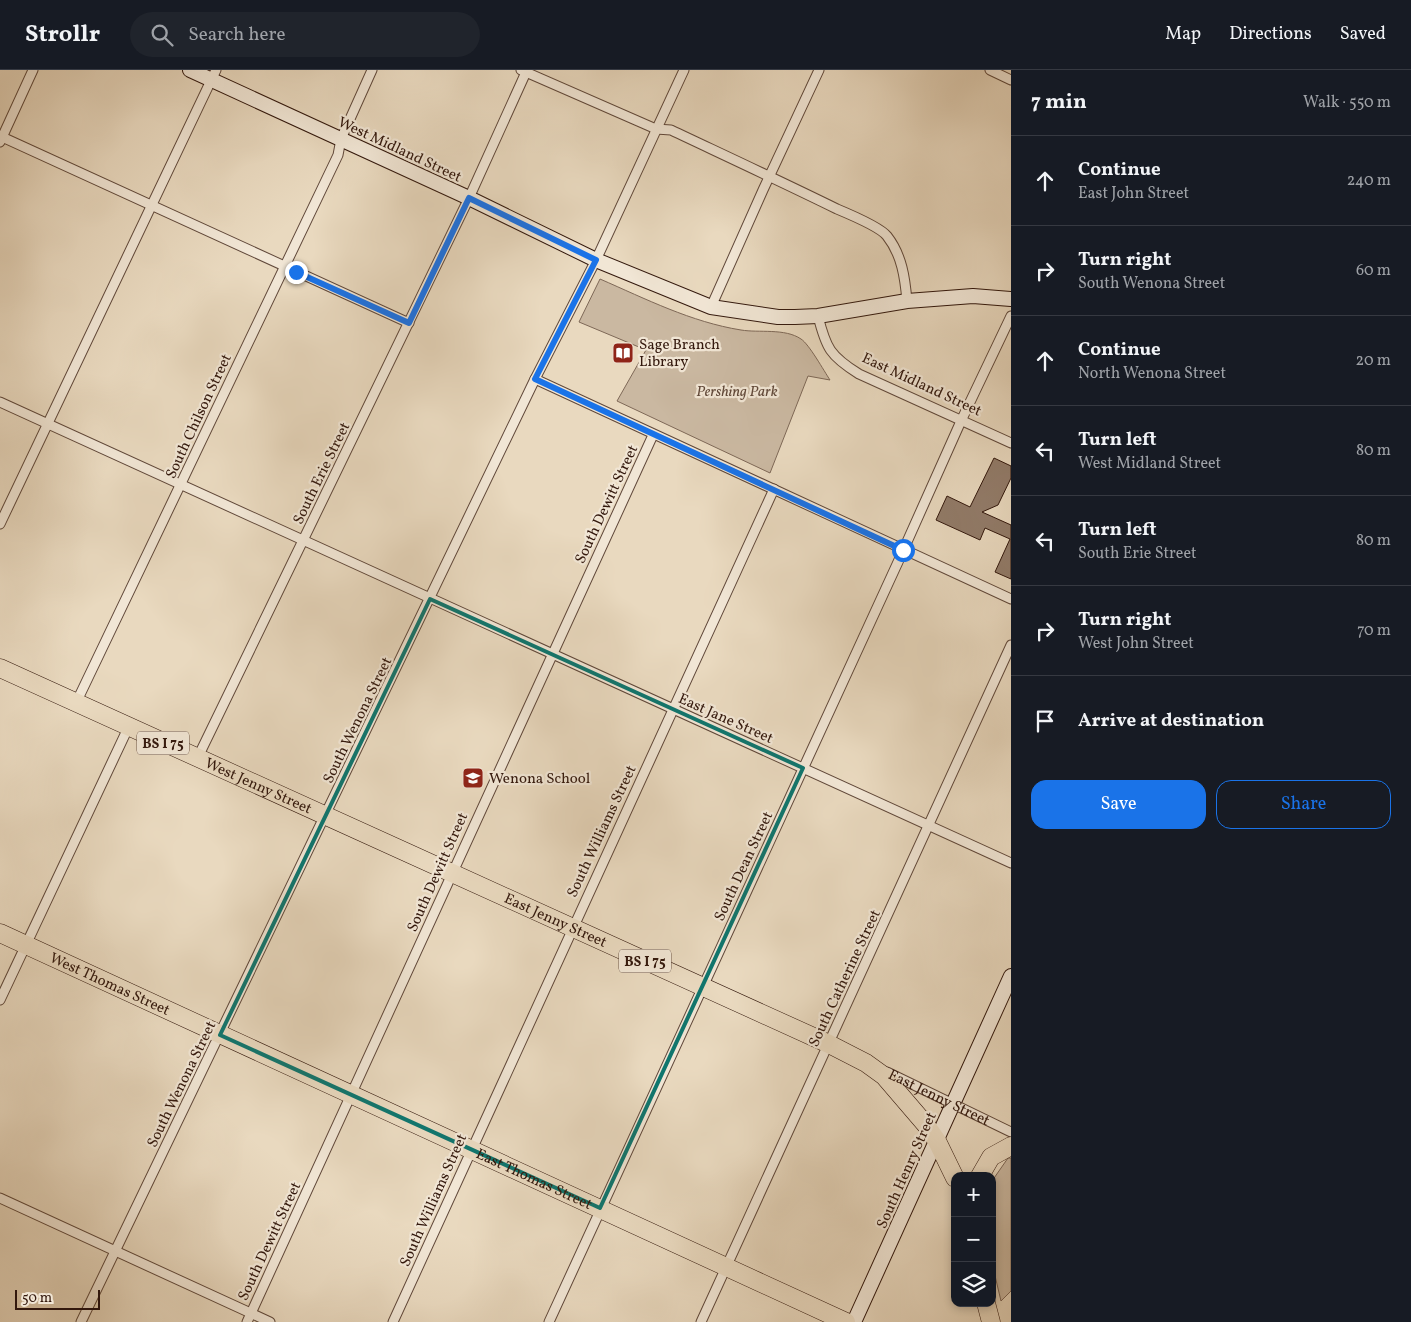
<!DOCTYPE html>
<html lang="en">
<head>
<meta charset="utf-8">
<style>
  :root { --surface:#171b24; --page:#20242c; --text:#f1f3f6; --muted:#9ea1a6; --line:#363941; --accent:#1a73e8 }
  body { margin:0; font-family:Vollkorn,serif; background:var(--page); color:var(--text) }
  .controls { position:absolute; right:15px; bottom:15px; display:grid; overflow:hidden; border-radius:10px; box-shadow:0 2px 8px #0003 }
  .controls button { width:45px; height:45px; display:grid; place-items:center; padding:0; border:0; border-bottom:1px solid var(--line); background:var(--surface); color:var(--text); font:25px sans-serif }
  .scale { position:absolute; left:15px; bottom:12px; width:85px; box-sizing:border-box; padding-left:5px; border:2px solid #33180d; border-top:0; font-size:14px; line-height:18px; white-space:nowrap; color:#33180d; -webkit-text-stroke:4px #f1e6d5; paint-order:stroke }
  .stop { position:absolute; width:15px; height:15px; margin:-11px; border:4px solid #1a73e8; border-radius:50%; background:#fff }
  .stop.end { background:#1a73e8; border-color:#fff; box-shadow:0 1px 5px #0008 }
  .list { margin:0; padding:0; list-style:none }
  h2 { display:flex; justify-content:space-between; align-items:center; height:65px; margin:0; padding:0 20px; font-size:21px }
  h2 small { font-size:16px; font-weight:400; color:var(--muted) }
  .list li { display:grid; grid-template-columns:32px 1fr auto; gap:15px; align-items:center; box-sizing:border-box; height:90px; padding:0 20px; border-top:1px solid var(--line) }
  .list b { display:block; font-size:19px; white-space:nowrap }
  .list p { margin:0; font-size:16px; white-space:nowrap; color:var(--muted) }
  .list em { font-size:16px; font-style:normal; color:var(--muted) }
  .actions { display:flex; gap:10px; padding:15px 20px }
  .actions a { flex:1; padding:11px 0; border:1px solid var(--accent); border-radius:15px; text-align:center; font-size:18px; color:var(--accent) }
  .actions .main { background:var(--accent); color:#fff }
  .icon { flex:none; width:28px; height:28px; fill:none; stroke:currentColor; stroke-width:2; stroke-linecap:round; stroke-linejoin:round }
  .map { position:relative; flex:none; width:1011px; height:1252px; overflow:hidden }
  header { display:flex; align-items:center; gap:30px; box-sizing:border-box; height:70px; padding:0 25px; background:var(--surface); border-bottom:1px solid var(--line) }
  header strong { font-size:24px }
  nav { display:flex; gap:28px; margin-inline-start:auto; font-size:18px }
  .search { width:350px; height:45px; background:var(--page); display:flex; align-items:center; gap:12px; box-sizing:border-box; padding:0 18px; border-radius:28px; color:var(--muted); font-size:19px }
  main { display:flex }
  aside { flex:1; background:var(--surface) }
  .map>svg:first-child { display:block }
  .green { fill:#cab8a1; stroke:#7e6857 }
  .building { fill:#927c6a; stroke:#33180d }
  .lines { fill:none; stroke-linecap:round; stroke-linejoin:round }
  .street-casing { stroke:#60483a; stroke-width:11 }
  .secondary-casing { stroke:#33180d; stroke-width:16 }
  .highway-casing { stroke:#33180d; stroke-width:19 }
  .street { stroke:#f1e6d5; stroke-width:9 }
  .secondary { stroke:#f1e6d5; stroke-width:14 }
  .highway { stroke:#e9d9bf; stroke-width:18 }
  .route { stroke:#1a73e8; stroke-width:6 }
  .marked { fill:none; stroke:#0f766e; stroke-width:4; stroke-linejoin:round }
  .labels { text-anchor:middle; stroke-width:4.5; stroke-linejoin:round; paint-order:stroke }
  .shield { fill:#f1e6d5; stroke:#6c5649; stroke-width:1 }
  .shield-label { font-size:14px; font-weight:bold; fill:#33180d }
  .street-label { font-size:15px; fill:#33180d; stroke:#f1e6d5 }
  .poi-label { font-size:15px; fill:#33180d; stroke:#f1e6d5; text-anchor:start }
  .park-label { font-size:15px; font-style:italic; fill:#604839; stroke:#f1e6d5 }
</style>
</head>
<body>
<header>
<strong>Strollr</strong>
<div class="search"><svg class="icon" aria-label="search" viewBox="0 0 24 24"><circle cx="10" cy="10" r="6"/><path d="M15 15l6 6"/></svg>Search here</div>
<nav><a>Map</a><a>Directions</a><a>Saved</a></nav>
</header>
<main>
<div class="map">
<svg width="1011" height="1252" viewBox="0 0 1011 1252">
  <rect width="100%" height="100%" fill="#e9d9bf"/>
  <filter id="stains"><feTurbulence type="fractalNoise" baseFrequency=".004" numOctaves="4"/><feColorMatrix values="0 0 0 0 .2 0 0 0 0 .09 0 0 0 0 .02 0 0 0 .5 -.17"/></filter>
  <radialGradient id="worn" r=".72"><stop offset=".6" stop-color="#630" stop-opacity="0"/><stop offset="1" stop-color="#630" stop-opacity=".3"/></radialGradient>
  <path class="green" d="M600,209c46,20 91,43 141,51 18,3 44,-2 60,9 8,5 23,32 29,41l-22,-4 -38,97 -153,-72 29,-51 -67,-28z
    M1008,1088h3v133l-10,10 -9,-38v-82z"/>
  <path class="building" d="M994,388l17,8v12l-13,27 -16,7 29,13v54l-16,-7 15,-33 -25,-11 -5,12 -44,-20 11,-24 23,11z"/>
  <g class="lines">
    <g class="street-casing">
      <g id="street">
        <path d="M521,0l135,59 15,1c55,26 111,52 166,79 12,5 43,18 50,27 15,19 18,42 20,65"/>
        <path d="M990,0l21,10"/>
        <path d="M0,66l409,187"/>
        <path d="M0,72l33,-72"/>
        <path d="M711,237l52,-117 56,-120"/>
        <path d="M818,246c8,32 12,40 41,58l152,69"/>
        <path d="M535,309l476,220"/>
        <path d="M0,332l1011,461"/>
        <path d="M0,454l216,-454"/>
        <path d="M76,633l262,-548 3,-16 31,-69"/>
        <path d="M197,689l272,-561 58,-128"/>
        <path d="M0,930l129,-274"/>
        <path id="s1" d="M887,1002l124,60"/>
        <path d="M0,1128l270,124"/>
        <path d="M81,1252l454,-943 61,-119 88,-190"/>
        <path d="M247,1252l406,-887"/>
        <path d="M393,1252l381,-833"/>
        <path d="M549,1252l349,-760 63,-141 50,-105"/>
        <path d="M701,1252l310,-677"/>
      </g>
    </g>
    <g class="secondary-casing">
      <path id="secondary" d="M190,0l279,128 127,62 115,47 67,10h17l23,-1 89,-15 66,-5 38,3
        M854,1252l157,-346"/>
    </g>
    <g class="highway-casing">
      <g id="highway">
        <path id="s2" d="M0,598c276,126 553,250 829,376l37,19 18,13 42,49 11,16 18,37"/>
        <path id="s3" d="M0,863l846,389"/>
        <path d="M980,1106l11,-19 20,-11"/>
        <path d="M986,1233l5,19"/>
      </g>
    </g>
    <use href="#street" class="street"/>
    <use href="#secondary" class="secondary"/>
    <use href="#highway" class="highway"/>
  </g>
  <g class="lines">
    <path class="route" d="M296,202l113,51 60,-125 127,62 -61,119 368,171"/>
  </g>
  <path class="marked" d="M430,529l373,169 -203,440 -380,-173z"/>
  <defs>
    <g id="library-square" transform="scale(1.125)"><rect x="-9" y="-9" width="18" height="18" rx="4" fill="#8f2418" stroke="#f1e6d5"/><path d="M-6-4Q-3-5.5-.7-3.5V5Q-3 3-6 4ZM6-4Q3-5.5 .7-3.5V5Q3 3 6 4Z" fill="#fff"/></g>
    <g id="school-square" transform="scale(1.125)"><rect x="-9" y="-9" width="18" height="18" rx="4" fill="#8f2418" stroke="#f1e6d5"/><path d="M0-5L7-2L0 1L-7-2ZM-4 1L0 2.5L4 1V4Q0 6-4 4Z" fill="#fff"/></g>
  </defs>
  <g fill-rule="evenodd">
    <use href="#library-square" x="623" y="283"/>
    <use href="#school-square" x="473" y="708"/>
  </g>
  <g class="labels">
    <g class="shield">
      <rect x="137" y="661.5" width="52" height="23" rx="4"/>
      <rect x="619" y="879.5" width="52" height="23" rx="4"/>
    </g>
    <g class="shield-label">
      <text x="163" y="678">BS I 75</text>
      <text x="645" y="896">BS I 75</text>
    </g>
    <g class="street-label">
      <text transform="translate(400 79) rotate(25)" y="5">West Midland Street</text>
      <text transform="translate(922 314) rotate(25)" y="5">East Midland Street</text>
      <text transform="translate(198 346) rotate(-65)" y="5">South Chilson Street</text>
      <text transform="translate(321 403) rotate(-64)" y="5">South Erie Street</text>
      <text transform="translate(606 434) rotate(-65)" y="5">South Dewitt Street</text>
      <text transform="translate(726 648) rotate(24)" y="5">East Jane Street</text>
      <text transform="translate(357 650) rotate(-64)" y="5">South Wenona Street</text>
      <text dy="5" stroke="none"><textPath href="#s2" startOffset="284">West Jenny Street</textPath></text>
      <text transform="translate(601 761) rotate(-65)" y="5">South Williams Street</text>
      <text transform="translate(743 796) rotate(-65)" y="5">South Dean Street</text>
      <text transform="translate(437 802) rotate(-66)" y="5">South Dewitt Street</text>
      <text dy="5" stroke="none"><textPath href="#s2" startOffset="610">East Jenny Street</textPath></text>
      <text transform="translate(844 908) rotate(-65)" y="5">South Catherine Street</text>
      <text dy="5" stroke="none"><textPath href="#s3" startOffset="121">West Thomas Street</textPath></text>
      <text transform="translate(181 1014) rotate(-64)" y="5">South Wenona Street</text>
      <text dy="5" stroke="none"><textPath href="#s1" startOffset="58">East Jenny Street</textPath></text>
      <text transform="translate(906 1100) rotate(-66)" y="5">South Henry Street</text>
      <text dy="5" stroke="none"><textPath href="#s3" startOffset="588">East Thomas Street</textPath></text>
      <text transform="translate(433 1130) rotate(-66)" y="5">South Williams Street</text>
      <text transform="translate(269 1171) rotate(-65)" y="5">South Dewitt Street</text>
    </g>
    <g class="poi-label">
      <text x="639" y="279">Sage Branch<tspan x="639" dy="17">Library</tspan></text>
      <text x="489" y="713">Wenona School</text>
    </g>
    <g class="park-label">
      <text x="737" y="326">Pershing Park</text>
    </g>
  </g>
  <rect width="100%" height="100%" filter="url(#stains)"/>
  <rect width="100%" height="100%" fill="url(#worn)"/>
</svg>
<div class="controls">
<button>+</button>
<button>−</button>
<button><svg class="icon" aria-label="layers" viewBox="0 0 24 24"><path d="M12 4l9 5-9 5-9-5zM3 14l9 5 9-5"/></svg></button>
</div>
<div class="scale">50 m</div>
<div class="stop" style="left:903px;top:480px"></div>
<div class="stop end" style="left:296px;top:202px"></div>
</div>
<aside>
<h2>7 min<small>Walk · 550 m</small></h2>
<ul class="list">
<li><svg class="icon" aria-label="ahead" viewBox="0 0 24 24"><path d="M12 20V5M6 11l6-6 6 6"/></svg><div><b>Continue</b><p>East John Street</p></div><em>240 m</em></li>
<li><svg class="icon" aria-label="right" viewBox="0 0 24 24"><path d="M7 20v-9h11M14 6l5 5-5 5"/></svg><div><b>Turn right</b><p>South Wenona Street</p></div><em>60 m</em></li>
<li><svg class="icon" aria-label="ahead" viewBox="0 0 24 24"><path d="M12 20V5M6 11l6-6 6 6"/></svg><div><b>Continue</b><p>North Wenona Street</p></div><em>20 m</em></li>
<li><svg class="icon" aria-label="left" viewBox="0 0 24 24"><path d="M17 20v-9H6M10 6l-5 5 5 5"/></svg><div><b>Turn left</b><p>West Midland Street</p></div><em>80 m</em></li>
<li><svg class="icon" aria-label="left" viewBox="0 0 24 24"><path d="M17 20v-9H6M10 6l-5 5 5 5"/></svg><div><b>Turn left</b><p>South Erie Street</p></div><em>80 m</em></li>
<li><svg class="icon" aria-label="right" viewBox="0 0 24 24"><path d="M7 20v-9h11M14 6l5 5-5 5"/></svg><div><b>Turn right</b><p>West John Street</p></div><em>70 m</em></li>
<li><svg class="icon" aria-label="arrive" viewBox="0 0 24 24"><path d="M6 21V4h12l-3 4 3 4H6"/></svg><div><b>Arrive at destination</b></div></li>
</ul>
<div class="actions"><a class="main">Save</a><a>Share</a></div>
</aside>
</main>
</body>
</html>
